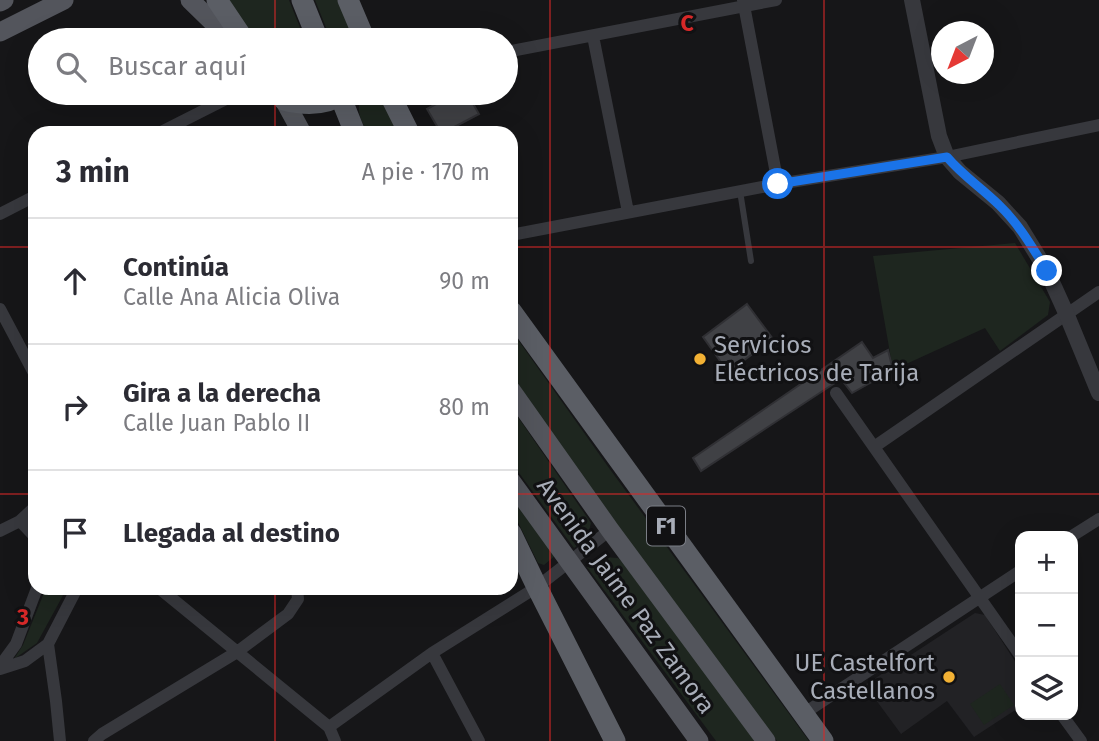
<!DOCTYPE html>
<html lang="es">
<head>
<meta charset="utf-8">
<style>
  :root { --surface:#fff; --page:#f7f7f7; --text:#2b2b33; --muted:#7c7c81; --line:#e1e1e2 }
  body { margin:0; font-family:"Fira Sans",sans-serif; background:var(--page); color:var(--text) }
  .controls { position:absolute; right:21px; bottom:21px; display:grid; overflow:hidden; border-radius:14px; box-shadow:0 7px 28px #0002 }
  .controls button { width:63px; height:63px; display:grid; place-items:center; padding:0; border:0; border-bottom:2px solid var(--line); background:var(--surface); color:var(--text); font:35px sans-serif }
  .compass { position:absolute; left:931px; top:21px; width:63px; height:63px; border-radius:50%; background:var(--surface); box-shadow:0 7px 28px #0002; rotate:222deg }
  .stop { position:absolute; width:21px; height:21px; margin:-16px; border:5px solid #1a73e8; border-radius:50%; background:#fff }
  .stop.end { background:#1a73e8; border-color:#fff; box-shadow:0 2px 7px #0008 }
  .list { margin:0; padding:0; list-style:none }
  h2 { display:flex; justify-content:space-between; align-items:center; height:91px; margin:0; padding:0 28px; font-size:30px }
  h2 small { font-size:23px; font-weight:400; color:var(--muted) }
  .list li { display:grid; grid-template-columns:46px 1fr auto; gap:21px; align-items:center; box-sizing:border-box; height:126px; padding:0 28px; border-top:2px solid var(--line) }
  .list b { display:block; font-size:26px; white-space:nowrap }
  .list p { margin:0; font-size:23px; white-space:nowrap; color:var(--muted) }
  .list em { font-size:23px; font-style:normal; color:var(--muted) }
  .icon { flex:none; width:38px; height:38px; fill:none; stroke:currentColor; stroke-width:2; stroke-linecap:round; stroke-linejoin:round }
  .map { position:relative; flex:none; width:1099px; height:741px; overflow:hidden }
  .search { position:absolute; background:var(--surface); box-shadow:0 7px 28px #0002; left:28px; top:28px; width:490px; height:77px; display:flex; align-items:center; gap:18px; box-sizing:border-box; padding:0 24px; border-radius:38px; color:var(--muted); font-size:26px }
  .panel { position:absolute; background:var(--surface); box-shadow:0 7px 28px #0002; left:28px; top:126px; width:490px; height:469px; border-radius:21px }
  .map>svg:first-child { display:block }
  .built { fill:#222225 }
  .green { fill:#1e261f }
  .building { fill:#404145; stroke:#303034; stroke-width:2 }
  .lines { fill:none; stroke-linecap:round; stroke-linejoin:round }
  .service { stroke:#37383d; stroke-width:6 }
  .minor { stroke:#37383d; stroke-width:12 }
  .tertiary { stroke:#37383d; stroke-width:16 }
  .primary { stroke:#53555c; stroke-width:19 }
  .trunk { stroke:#5b5e65; stroke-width:21 }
  .route { stroke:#1a73e8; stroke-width:9 }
  .grid { fill:none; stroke:#d62828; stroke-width:2; stroke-opacity:0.55 }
  .poi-dot { fill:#f2b134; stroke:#111113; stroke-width:2.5 }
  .labels { text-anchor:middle; stroke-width:6; stroke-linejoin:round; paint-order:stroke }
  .shield { fill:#111113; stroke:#7b7e86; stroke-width:2 }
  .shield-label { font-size:23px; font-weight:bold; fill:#a8adb8 }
  .poi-label { font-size:24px; fill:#a8adb8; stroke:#111113; text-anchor:start }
  .street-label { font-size:24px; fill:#a8adb8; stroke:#111113 }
  .grid-label { font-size:23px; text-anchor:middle; font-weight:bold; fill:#d62828; stroke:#111113; stroke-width:6; stroke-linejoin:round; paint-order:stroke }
</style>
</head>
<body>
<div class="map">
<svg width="1099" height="741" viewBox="0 0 1099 741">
  <rect width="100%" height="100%" fill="#161618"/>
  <path class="built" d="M975,613l10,2 35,54v38l-46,30 -27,-36 -46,33 -36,-49z"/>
  <path class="green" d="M227,0h62l16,40h-52z
    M315,0h25l15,40h-24z
    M362,93h17l20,40h-31c-9,-16 -12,-23 -6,-40z
    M1015,243l35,59 -2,13 -48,36 -15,-23 -92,42 -20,-114z
    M511,330l98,138 200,273h-32l-193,-258 -73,-109z
    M511,407l80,116 -4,16 -13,9 -63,-86z
    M519,503l37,52 -12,10 -6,-2 -25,-51 -1,-7z
    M603,557l15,1 11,9 128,174h-41l-129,-174z
    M46,588h21l-30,55 -23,16 9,-14z
    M1000,684l14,21 -30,20 -14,-21z"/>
  <path class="building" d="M456,93h11l12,21 -36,19h-2l-14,-24z
    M747,304l26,35 -45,33 -25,-35z
    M862,342l11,16 15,-8 5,20 -41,23 -11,-14 -140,92 -8,-13z"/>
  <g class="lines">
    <path class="service" d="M740,191l11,70"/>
    <path class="minor" d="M743,0l35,184
      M593,36l35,176
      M506,52l270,-52
      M159,133l79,-40
      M0,214l35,-18
      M511,235l267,-51 169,-27 152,-32
      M0,309l35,66
      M836,393l184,262
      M874,447l225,-155
      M20,521l15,16
      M0,531l20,-10 15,-14
      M1072,536l27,-17
      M159,588l170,139 6,14
      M432,653l47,88
      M0,666l16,-22 21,-56
      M0,669l25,-8 23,-17
      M803,714l217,-143
      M1062,715l19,26
      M329,727l103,-74 105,-66 73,-57
      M60,741l-4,-40 -8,-57 29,-56
      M94,741l8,-7 135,-82 51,-38 10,-15 -1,-11"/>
    <path class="tertiary" d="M912,0l27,136 8,21 13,15 38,31 22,24 27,44 19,42 33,80"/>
    <path class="primary" d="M190,0l41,40
      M0,2l4,-2
      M0,32l64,-32
      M284,100l18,33
      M511,390l99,140 156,211
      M511,481l188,260"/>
    <path class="trunk" d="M217,0l27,40
      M302,0l16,40
      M348,0l17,40
      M279,93l5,7c20,5 42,6 60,-7
      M339,93l16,40
      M389,93l20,40
      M511,311l312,430
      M511,533l26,54 78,154"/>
  </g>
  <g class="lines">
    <path class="route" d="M778,184l169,-27c16,19 35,31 52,48 20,19 33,42 48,66"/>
  </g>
  <path class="grid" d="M275,0v40M550,0v741M824,0v741M275,93v40M0,247h35M511,247h588M0,494h35M511,494h588M275,588v153"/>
  <g class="poi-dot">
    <circle cx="700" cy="359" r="7"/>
    <circle cx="949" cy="677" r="7"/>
  </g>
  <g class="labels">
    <rect class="shield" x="647" y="506.5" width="38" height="39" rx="5"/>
    <g class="shield-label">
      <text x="666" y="534">F1</text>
    </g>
    <g class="poi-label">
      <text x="714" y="353">Servicios<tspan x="714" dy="28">Eléctricos de Tarija</tspan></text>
      <text x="935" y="671" text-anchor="end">UE Castelfort<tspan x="935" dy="28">Castellanos</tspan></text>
    </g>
    <g class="street-label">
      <text transform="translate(626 596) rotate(54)" y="8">Avenida Jaime Paz Zamora</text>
    </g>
  </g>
  <g class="grid-label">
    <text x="687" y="31">C</text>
    <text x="23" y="625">3</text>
  </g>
</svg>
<div class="controls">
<button>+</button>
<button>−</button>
<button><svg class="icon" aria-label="layers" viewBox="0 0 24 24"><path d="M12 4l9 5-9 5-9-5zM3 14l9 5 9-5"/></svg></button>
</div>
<svg class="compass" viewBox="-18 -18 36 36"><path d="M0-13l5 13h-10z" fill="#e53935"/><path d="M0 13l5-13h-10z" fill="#7c7c81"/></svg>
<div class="stop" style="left:778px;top:184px"></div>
<div class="stop end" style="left:1047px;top:271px"></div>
<div class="search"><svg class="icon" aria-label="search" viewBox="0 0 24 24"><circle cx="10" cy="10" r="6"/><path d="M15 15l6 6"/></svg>Buscar aquí</div>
<section class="panel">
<h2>3 min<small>A pie · 170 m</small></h2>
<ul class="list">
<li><svg class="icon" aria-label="ahead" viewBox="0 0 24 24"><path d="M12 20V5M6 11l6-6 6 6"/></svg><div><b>Continúa</b><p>Calle Ana Alicia Oliva</p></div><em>90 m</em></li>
<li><svg class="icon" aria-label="right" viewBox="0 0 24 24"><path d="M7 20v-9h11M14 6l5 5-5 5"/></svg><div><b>Gira a la derecha</b><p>Calle Juan Pablo II</p></div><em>80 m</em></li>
<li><svg class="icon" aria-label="arrive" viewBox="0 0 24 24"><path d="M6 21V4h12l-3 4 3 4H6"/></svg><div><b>Llegada al destino</b></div></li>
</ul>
</section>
</div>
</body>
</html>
